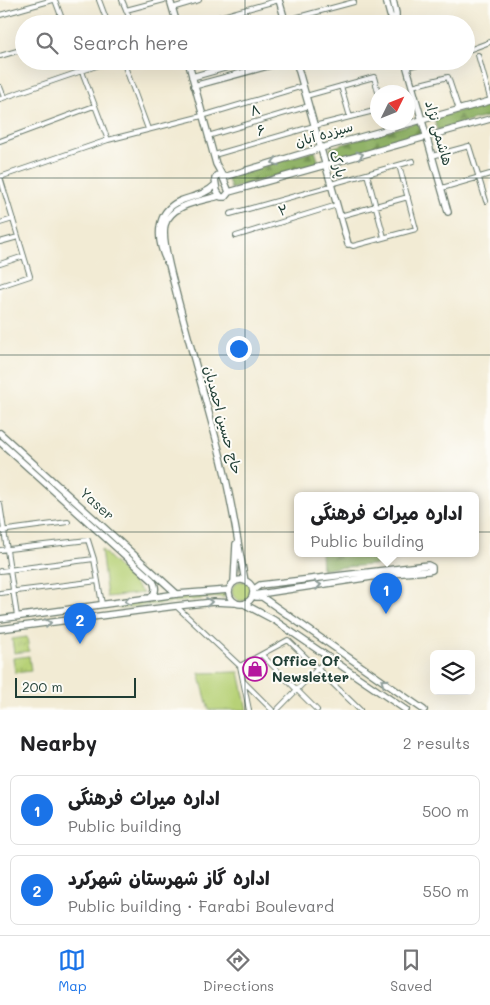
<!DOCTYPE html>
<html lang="en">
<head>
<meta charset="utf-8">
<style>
  :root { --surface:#fff; --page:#f2f2f2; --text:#202124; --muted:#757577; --line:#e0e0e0; --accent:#1a73e8 }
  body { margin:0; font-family:Mali,"Playpen Sans Arabic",sans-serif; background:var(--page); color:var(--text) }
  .controls { position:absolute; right:15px; bottom:15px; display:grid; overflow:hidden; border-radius:8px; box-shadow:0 5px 20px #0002 }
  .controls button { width:45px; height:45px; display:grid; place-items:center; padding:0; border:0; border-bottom:1px solid var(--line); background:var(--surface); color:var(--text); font:25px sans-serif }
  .compass { position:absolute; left:370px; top:85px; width:45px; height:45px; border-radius:50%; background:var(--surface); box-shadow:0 5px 20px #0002; rotate:47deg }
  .scale { position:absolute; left:15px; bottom:12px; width:121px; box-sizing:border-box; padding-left:5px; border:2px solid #1f3d34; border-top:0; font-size:14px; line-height:18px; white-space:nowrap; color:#1f3d34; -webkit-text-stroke:4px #fdfcf7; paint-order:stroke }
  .you { position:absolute; left:238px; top:348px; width:18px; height:18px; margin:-12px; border:4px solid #fff; border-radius:50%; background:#1a73e8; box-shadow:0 0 0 8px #1a73e833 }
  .badge { display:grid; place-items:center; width:32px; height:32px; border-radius:50%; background:var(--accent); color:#fff; font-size:16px; font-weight:700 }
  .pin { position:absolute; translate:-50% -41px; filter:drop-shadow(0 1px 2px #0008) }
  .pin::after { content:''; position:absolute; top:26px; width:18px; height:15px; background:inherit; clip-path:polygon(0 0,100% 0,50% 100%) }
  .popup { position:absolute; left:294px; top:492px; width:185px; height:65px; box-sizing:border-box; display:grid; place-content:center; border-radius:8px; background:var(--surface); filter:drop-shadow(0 1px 4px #0005); font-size:16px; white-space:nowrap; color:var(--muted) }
  .popup b { font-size:19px; color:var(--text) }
  .popup::after { content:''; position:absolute; left:50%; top:100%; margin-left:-10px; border:10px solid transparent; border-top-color:var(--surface) }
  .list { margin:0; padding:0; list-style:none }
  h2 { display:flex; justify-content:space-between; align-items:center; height:65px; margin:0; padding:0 20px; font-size:21px }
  h2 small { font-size:16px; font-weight:400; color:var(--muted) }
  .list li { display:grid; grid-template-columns:32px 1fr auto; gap:15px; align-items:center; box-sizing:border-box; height:70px; margin:0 10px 10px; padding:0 10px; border:1px solid var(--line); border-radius:8px }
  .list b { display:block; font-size:19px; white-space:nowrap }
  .list p { margin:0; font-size:16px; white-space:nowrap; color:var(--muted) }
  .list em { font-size:16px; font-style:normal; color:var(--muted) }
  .icon { flex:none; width:28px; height:28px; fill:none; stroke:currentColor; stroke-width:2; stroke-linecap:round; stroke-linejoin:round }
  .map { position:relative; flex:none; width:490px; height:710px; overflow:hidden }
  .search { position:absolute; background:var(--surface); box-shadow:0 5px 20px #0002; left:15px; right:15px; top:15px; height:55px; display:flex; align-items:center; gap:12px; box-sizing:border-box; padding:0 18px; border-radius:28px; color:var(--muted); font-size:19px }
  .sheet { height:225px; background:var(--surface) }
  nav { display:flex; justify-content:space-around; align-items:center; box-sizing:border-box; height:70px; border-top:1px solid var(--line); background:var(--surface); font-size:14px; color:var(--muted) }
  nav a { display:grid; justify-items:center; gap:2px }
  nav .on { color:var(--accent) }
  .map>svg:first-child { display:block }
  .grass { fill:url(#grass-tufts); stroke:#6b8756 }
  .forest { fill:url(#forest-firs); stroke:#58784e }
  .green { fill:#b7d177; stroke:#6b8756 }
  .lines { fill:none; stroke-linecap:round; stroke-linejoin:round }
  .street-casing { stroke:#697a6c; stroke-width:6 }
  .secondary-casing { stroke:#697a6c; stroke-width:8 }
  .street { stroke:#fff; stroke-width:4 }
  .secondary { stroke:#fff; stroke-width:5.5 }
  .oneway { stroke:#8f9e9a }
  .grid { fill:none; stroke:#1f3d34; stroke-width:1; stroke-opacity:0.55 }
  .labels { text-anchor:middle; stroke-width:4; stroke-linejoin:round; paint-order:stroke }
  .street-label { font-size:14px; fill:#1f3d34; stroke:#fdfcf7 }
  .poi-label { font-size:14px; font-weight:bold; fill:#1f3d34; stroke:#fdfcf7; text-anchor:start }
</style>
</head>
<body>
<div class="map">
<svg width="490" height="710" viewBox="0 0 490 710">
  <defs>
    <pattern id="grass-tufts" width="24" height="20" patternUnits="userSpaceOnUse" patternTransform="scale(1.25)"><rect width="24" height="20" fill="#b7d177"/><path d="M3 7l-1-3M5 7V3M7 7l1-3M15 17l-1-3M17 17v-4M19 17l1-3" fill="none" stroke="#9db468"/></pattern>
    <pattern id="forest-firs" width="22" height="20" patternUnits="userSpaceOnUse" patternTransform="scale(1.25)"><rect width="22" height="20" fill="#91b368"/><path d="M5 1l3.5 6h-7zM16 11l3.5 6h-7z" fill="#769356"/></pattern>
  </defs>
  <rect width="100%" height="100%" fill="#fdfcf7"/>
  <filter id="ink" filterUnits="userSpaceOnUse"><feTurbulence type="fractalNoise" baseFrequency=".02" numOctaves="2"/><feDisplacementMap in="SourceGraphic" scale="10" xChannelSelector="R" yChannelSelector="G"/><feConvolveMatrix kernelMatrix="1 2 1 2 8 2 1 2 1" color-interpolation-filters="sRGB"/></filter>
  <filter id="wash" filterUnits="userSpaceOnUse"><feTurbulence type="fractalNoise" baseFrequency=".0096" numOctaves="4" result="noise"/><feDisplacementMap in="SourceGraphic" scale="20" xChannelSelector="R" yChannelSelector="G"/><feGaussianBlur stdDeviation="1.12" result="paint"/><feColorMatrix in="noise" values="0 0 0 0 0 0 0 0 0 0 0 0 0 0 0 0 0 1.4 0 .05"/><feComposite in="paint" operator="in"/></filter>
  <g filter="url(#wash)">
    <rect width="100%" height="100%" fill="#f2ebd4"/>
    <path class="grass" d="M27,637l2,14 -15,2 -2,-14z
      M29,656l2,15 -16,2 -2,-15z"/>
    <path class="forest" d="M490,103v13l-53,14 -3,-12z
      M418,122l4,12 -88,26 -4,-12z
      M315,151l4,12 -88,26 -4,-12z
      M321,553h60l1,11 -60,5z"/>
    <path class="green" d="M101,549l42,44 -36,4z
      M232 591a10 10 0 1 1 20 0a10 10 0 1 1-20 0Z
      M218,591l7,1 -1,6 -6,-1 -99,12 -1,-6z
      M239,672l8,38h-38l-10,-37z"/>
  </g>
  <g filter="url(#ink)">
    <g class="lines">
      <g class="street-casing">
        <path id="street" d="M55,0l9,24
          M99,0l9,24
          M122,0l10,24
          M172,8l27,-8
          M126,10l38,-10
          M0,15l53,-15
          M163,24l12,-4
          M194,24l85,-24
          M272,24l82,-22
          M466,51l24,-9
          M478,55l12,43
          M0,56l24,-7
          M78,61l30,79
          M123,61l25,68
          M407,67l22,-6
          M341,86l9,31
          M412,86l36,-9 11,33
          M0,87l4,10
          M306,96l68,-19 4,15
          M0,99l111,-38
          M208,136l101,-30
          M0,141l94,-35
          M214,155l100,-29 64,-16
          M432,156l37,-10 17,55
          M367,174l17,63
          M0,177l108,-37 94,-24 101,-30
          M0,177l30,99 -30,10
          M331,184l82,-23
          M442,188l48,-14
          M230,214l101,-28
          M340,216l68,-19
          M0,223l13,-4
          M236,236l101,-31
          M0,242l18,-5
          M348,244l5,2 63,-17 -17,-64
          M0,264l24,-8
          M0,504l17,112
          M0,531l68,-9
          M0,550l88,-10 6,19 8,45
          M0,571l94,-12
          M0,593l98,-12
          M176,606l64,60 9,44
          M262,655l55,55
          M240,666l48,-26 72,70
          M243,681l29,29
          M277,710l52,-53"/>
      </g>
      <g class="secondary-casing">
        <path id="secondary" d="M170,0l7,24
          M279,0l7,24
          M386,0l4,15 5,9
          M393,0l3,13v11
          M384,24l5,-2 4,2
          M188,61l28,103 6,11
          M296,61l52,183
          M405,61l43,151
          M192,77l57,-16
          M194,86l92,-25
          M218,175h4l7,17 -4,5h-4l-4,-6 -2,-12z
          M224,177l97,-29 169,-47
          M229,192l261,-73
          M219,196c-17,5 -48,8 -54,29 -4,14 7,51 11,67 14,54 30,108 44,162 11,42 17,84 25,127
          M167,262c-11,-22 -12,-50 13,-61 13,-5 25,-6 35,-16
          M0,433l177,161
          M0,442l152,138c5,7 4,13 -2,18
          M229 592a12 12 0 1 1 24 0a12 12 0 1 1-24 0Z
          M234,582l2,-38
          M253,595l138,-21 37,-3 4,-1v-3l-4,-2 -134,16 -34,4 -7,5
          M256,597h6l162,113
          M244,604l30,16 132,90
          M0,619l177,-25 52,-4
          M0,629l176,-23 38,-4 21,1"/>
      </g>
      <use href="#street" class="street"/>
      <use href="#secondary" class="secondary"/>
    </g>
    <defs><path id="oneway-chevron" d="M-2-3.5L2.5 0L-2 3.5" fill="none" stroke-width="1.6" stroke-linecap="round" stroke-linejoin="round" transform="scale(1.25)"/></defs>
    <g class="oneway">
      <use href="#oneway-chevron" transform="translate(360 155) rotate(-16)"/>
      <use href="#oneway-chevron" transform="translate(275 162) rotate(163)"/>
      <use href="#oneway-chevron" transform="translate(318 585) rotate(-9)"/>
      <use href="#oneway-chevron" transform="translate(128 601) rotate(172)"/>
      <use href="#oneway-chevron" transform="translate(209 602) rotate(-4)"/>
      <use href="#oneway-chevron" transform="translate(48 623) rotate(-8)"/>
      <use href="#oneway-chevron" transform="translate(384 682) rotate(-145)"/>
    </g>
  </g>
  <path class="grid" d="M245,0v24M245,61v649M0,178h490M0,355h490M0,532h490"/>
  <defs>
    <g id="shop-ring" transform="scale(1.25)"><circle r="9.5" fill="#fdfcf7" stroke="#b5179e" stroke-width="1.5"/><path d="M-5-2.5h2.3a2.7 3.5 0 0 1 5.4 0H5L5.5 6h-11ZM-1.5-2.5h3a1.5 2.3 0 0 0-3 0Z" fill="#b5179e"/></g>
  </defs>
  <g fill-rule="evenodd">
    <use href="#shop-ring" x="255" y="669"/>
  </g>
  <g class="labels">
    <g class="street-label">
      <text transform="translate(255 110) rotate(-16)" y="5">۸</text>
      <text transform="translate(261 130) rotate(-16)" y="5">۶</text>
      <text transform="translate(439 133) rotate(74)" y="5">هاشمی نژاد</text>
      <text transform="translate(324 134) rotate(-16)" y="5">سیزده آبان</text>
      <text transform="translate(338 164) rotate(74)" y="5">پارک</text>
      <text transform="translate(283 210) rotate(-17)" y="5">۲</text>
      <text transform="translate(223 420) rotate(75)" y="5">حاج حسین احمدیان</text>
      <text transform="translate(97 504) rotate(42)" y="5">Yaser</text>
    </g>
    <g class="poi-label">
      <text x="272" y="666">Office Of<tspan x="272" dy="16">Newsletter</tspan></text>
    </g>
  </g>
</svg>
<div class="controls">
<button><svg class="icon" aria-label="layers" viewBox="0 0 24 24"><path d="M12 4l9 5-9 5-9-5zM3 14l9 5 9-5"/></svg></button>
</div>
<svg class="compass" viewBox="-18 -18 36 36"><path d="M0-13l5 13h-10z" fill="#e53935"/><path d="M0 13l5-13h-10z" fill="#757577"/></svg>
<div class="scale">200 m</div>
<div class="you"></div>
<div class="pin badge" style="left:386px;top:614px">1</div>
<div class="popup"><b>اداره میراث فرهنگی</b>Public building</div>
<div class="pin badge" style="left:80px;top:644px">2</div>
<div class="search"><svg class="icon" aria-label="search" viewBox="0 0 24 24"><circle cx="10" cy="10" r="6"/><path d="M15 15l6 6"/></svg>Search here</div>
</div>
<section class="sheet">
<h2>Nearby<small>2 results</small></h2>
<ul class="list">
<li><span class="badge">1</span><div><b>اداره میراث فرهنگی</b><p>Public building</p></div><em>500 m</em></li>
<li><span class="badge">2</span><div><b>اداره گاز شهرستان شهرکرد</b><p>Public building · Farabi Boulevard</p></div><em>550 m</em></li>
</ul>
</section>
<nav>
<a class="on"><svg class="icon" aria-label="map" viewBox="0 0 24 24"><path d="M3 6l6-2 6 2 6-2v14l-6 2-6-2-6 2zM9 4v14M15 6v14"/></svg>Map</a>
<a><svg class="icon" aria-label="directions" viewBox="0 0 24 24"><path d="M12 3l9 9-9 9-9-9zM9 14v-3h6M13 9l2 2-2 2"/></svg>Directions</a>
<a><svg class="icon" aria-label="saved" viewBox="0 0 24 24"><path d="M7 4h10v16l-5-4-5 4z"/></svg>Saved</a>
</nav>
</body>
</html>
